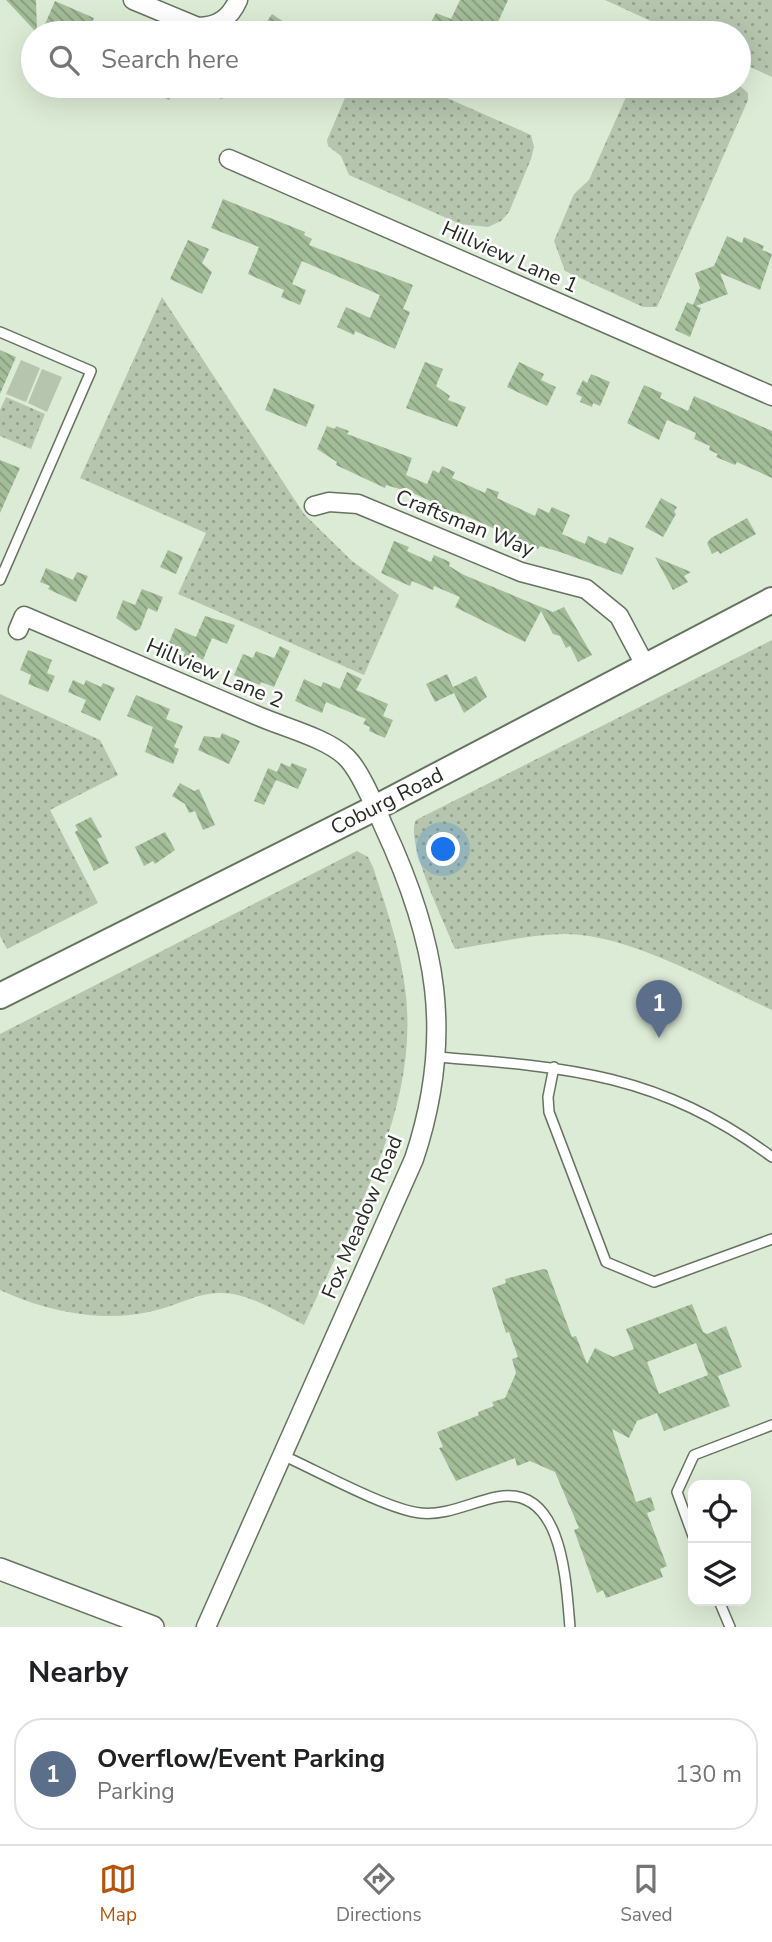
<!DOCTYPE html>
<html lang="en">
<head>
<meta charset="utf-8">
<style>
  :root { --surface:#fff; --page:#f6f6f6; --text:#202124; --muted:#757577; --line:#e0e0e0; --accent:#b45309 }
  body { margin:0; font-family:"Nunito Sans",sans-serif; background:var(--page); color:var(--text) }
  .controls { position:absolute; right:21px; bottom:21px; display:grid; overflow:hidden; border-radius:14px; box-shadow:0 7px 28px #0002 }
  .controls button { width:63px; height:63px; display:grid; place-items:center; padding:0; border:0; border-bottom:2px solid var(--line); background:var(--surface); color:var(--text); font:35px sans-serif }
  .you { position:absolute; left:444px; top:850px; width:24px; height:24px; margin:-18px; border:5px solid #fff; border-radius:50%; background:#1a73e8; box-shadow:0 0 0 10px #1a73e833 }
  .badge { display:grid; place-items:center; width:46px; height:46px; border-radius:50%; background:var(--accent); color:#fff; font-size:23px; font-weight:700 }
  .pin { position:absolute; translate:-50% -58px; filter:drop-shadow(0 2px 4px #0008) }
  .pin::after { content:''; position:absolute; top:37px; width:24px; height:21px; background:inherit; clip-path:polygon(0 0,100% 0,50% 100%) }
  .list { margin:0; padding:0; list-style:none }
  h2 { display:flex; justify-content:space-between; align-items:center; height:91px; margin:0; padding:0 28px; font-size:30px }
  h2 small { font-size:23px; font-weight:400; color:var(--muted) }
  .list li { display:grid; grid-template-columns:46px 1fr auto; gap:21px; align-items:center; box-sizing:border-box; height:112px; margin:0 14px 14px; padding:0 14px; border:2px solid var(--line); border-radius:28px }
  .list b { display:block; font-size:26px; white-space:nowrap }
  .list p { margin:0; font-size:23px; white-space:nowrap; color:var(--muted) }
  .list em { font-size:23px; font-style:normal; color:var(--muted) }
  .icon { flex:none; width:38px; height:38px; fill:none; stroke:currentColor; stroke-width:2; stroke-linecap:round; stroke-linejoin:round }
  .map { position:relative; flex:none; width:772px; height:1627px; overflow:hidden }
  .search { position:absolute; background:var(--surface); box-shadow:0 7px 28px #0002; left:21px; right:21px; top:21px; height:77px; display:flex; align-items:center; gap:18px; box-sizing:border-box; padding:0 24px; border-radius:38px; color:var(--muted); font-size:26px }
  .sheet { height:217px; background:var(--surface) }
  nav { display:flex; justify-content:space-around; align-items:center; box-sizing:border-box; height:98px; border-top:2px solid var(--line); background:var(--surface); font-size:19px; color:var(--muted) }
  nav a { display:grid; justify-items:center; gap:4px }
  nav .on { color:var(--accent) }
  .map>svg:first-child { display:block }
  .grass { fill:url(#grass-dots) }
  .green { fill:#b5c5ae }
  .building { fill:url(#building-back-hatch); fill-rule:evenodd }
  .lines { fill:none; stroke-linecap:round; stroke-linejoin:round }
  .service-casing { stroke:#667360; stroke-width:12 }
  .minor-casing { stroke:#667360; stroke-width:21 }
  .tertiary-casing { stroke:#667360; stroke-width:24 }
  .secondary-casing { stroke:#667360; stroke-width:28 }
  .service { stroke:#fff; stroke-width:9 }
  .minor { stroke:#fff; stroke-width:18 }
  .tertiary { stroke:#fff; stroke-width:21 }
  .secondary { stroke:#fff; stroke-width:24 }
  .labels { text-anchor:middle; stroke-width:5; stroke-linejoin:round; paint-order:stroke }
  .street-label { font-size:21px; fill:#272d25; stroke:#fff }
</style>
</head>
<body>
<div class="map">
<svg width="772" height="1627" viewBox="0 0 772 1627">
  <defs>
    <pattern id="grass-dots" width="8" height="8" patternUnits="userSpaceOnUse" patternTransform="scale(1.75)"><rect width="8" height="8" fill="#b5c5ae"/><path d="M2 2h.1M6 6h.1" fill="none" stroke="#93a08d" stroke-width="1.8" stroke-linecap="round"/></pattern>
    <pattern id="building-back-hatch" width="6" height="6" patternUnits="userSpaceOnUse" patternTransform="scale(1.75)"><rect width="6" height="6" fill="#a3bd99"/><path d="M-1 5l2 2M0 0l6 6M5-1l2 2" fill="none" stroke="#859a7d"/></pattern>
  </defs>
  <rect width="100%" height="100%" fill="#dcebd6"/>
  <path class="grass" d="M605,0h167v77l-33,-15v-29h-62z
    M739,85l9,8v7l-91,207h-14l-78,-36 -11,-30 20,-47 15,-14 42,-94z
    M350,86h30l25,9 42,3 84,37 3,12 -3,12 -22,53 -8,9 -13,6 -28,-3 -111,-49 -8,-19 -13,-10 -1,-6z
    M162,297l142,217 48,47 47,34 -35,80 -186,-81 28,-61 -126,-55z
    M6,397l39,17 -14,35 -31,-13v-26z
    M772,640v370c-59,-27 -141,-75 -205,-76 -37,0 -76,10 -112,15 -9,-23 -51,-109 -39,-129z
    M0,694l100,46 18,35 -68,35 48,93 -91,46 -7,-13z
    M357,851l11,6 5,10c12,37 25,74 31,114 20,123 -51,235 -100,344 -25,-12 -56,-33 -85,-32 -22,0 -41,12 -62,17 -52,14 -109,2 -157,-20v-256z"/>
  <path class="green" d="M21,360l19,8 -14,34 -20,-8z
    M42,369l20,8 -15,35 -19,-9z"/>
  <path class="building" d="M6,0h30l1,33z
    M460,0h48l-15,33h-68l11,-20 15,6z
    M55,1l39,17 -2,5 23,10h-67l-6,-2z
    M272,14l28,19h-41z
    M142,86h34l-7,14z
    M216,86h39v4l-35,9z
    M223,199l82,33 -1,3 8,4 -3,6 104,40 -10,24 7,3 -15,37 -40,-18 -1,4 -17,-8 9,-20 24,11 10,-23 -78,-34 -10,23 14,6 -6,15 -19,-8 3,-7 -36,-16 11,-27 -48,-19z
    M727,236l15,7 2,-6 20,9 -2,4 10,4 -12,36 -40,-17 8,21 -32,12 5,2 -11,29 -15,-7 12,-28 6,3 7,-17 -5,-15 19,-7z
    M188,240l21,9 -7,14 10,9 -10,22 -32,-15z
    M0,350l16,7 -16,37z
    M425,362l18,7 -7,17 14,10 -2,4 18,7 -9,20 -51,-19z
    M519,362l25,12 -3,6 15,7 -9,19 -40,-19z
    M591,374l19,8 -10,24 -7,-3 -1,4 -12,-5 2,-5 -6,-3 7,-14 4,3z
    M644,385l18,8 -2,5 28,13 6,-15 78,35v47l-35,-16 -2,3 -19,-8 2,-3 -9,-4 1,-4 -16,-7 2,-6 -29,-13 -8,20 -32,-17z
    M274,388l41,17 -9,22 -41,-17z
    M327,426l8,3 1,-3 13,5 -2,3 65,24 -6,17 21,9 6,-14 6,3 3,-7 13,6 -3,6 33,15 2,-5 12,4 -2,6 38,18 3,-8 11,5 3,-6 18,8 -8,19 23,10 3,-8 18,8 3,-7 25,11 -12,27 -59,-22 -23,-7 -2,3 -76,-35 -26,-7 1,-3 -24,-11 -27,-8 -1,3 -49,-23 1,-3 -20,-13z
    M0,460l20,8 -20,45z
    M661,498l16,9 -3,5 2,2 -13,23 -18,-10z
    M747,518l9,16 -36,20 -2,-3 -6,3 -5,-11 4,-5z
    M394,541l15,6 -2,4 24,11 3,-7 16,7 -1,4 15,9 89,37 11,-5 28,48 -14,7 -8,-16 -4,2 -6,-12 -7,-2 -12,-23 -16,31 -70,-35 5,-10 -26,-11 -1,4 -21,-9 -2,5 -29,-13z
    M168,550l15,7 -7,17 -16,-7z
    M655,557l36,15 -7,4 4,6 -15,8z
    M46,568l27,12 4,-8 11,4 -12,26 -28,-13 2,-3 -10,-4z
    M142,589l21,8 -6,15 -9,-4 -8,21 -5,2 -19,-13 7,-18 12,5z
    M205,616l30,9 -8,19 -15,-6 -9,22 -7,-4 -3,5 -10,-4 2,-5 -17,-7 7,-17 21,9z
    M280,646l10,5 -16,36 -13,-5 -1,3 -26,-10 9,-21 10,4 3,-7 18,7z
    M28,650l24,10 -5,13 8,3 -7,16 -20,-8 3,-9 -11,-5z
    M347,672l15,7 -6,11 32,14 -5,12 10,4 -8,18 -16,-7 1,-4 -7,-3 3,-5 -40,-17 -4,11 -27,-12 9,-22 17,8 2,-5 17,7z
    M447,674l6,13 23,-11 11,21 -23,16 -10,-20 -19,9 -9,-18z
    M73,680l11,5 2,-5 15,7 2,-4 12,5 -15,33 -19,-9 5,-12 -18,-8z
    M136,695l34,14 -4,10 17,7 -9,21 5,2 -6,15 -28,-12 8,-25 -26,-11z
    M222,733l18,8 -11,23 -31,-14 6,-14 16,2z
    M281,763l9,4 2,-4 15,6 -9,20 -22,-9 -12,25 -10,-4 14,-33 9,4z
    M180,783l14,8 5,-2 16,36 -12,5 -8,-19 -6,2 -4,-9 -13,-8z
    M91,817l11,20 -5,2 12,24 -15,8 -19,-39 3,-2 -3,-5z
    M165,832l10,18 -20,14 -2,-3 -9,5 -9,-19z
    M543,1269l4,1 25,67 4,-1 11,28 8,-16 18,9 21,-8 -8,-20 66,-25 11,28 4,2 19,-8 16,41 -24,9 12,30 -66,25 -7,-18 -20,8 -8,17 -17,-9 24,73 15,-5 4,13 -8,3 20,53 -7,3 3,8 -57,21 -3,-8 -6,3 -23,-63 5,-2 -24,-56 -25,-11 -13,5 -2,-8 -59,23 -17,-33 4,-1 -6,-15 42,-17 -1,-3 16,-6 -2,-4 13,-4 11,-25 -4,-14 6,-2 -9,-25 -3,1 -14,-45 14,-5 -1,-4zM696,1343l12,32 -49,19 -12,-32z"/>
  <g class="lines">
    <g class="service-casing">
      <path id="service" d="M0,332l91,39 -91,209
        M436,1057c133,10 224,17 336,100
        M554,1067l-6,30 1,15 57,150 48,20 118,-43
        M282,1455c34,15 104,54 138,58 26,3 52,-11 77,-16 67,-13 69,88 73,130
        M693,1536l-16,-44 17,-37 78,-30
        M719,1601l11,26"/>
    </g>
    <g class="minor-casing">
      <path id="minor" d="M133,0l65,27c20,0 32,-9 40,-27
        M229,159l543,237
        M314,506l15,-4 29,2 163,68 65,17 33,27 26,49
        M18,630l6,-14c78,34 156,67 234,100 25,11 68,22 87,40 15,13 30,51 38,69 54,115 72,211 31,334l-208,468"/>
    </g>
    <g class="tertiary-casing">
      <path id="tertiary" d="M0,1569l153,58"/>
    </g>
    <g class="secondary-casing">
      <path id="secondary" d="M0,996l375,-188 397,-208"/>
    </g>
    <use href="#service" class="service"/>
    <use href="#minor" class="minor"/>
    <use href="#tertiary" class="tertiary"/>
    <use href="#secondary" class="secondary"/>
  </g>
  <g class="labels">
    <g class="street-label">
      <text transform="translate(510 257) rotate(24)" y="7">Hillview Lane 1</text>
      <text transform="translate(465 523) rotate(22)" y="7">Craftsman Way</text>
      <text transform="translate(215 673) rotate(23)" y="7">Hillview Lane 2</text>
      <text transform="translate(387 801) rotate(-27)" y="7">Coburg Road</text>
      <text transform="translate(362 1217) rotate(-67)" y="7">Fox Meadow Road</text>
    </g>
  </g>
</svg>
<div class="controls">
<button><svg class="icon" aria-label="locate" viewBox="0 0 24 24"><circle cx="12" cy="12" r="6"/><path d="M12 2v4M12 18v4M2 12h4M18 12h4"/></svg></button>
<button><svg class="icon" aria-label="layers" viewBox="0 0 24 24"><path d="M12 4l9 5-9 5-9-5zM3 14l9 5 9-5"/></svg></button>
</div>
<div class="you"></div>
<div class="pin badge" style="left:659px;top:1038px;background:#5c6f8a">1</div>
<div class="search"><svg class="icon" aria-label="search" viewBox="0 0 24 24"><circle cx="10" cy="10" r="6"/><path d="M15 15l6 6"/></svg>Search here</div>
</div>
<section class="sheet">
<h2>Nearby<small></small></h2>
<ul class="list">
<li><span class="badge" style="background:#5c6f8a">1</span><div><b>Overflow/Event Parking</b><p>Parking</p></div><em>130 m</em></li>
</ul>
</section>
<nav>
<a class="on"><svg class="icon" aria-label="map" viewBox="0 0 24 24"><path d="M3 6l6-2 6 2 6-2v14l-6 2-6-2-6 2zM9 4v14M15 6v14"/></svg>Map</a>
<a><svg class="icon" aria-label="directions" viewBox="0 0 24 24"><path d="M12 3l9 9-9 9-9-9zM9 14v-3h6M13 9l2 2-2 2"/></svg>Directions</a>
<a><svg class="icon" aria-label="saved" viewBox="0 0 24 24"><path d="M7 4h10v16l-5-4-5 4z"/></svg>Saved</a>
</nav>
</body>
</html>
